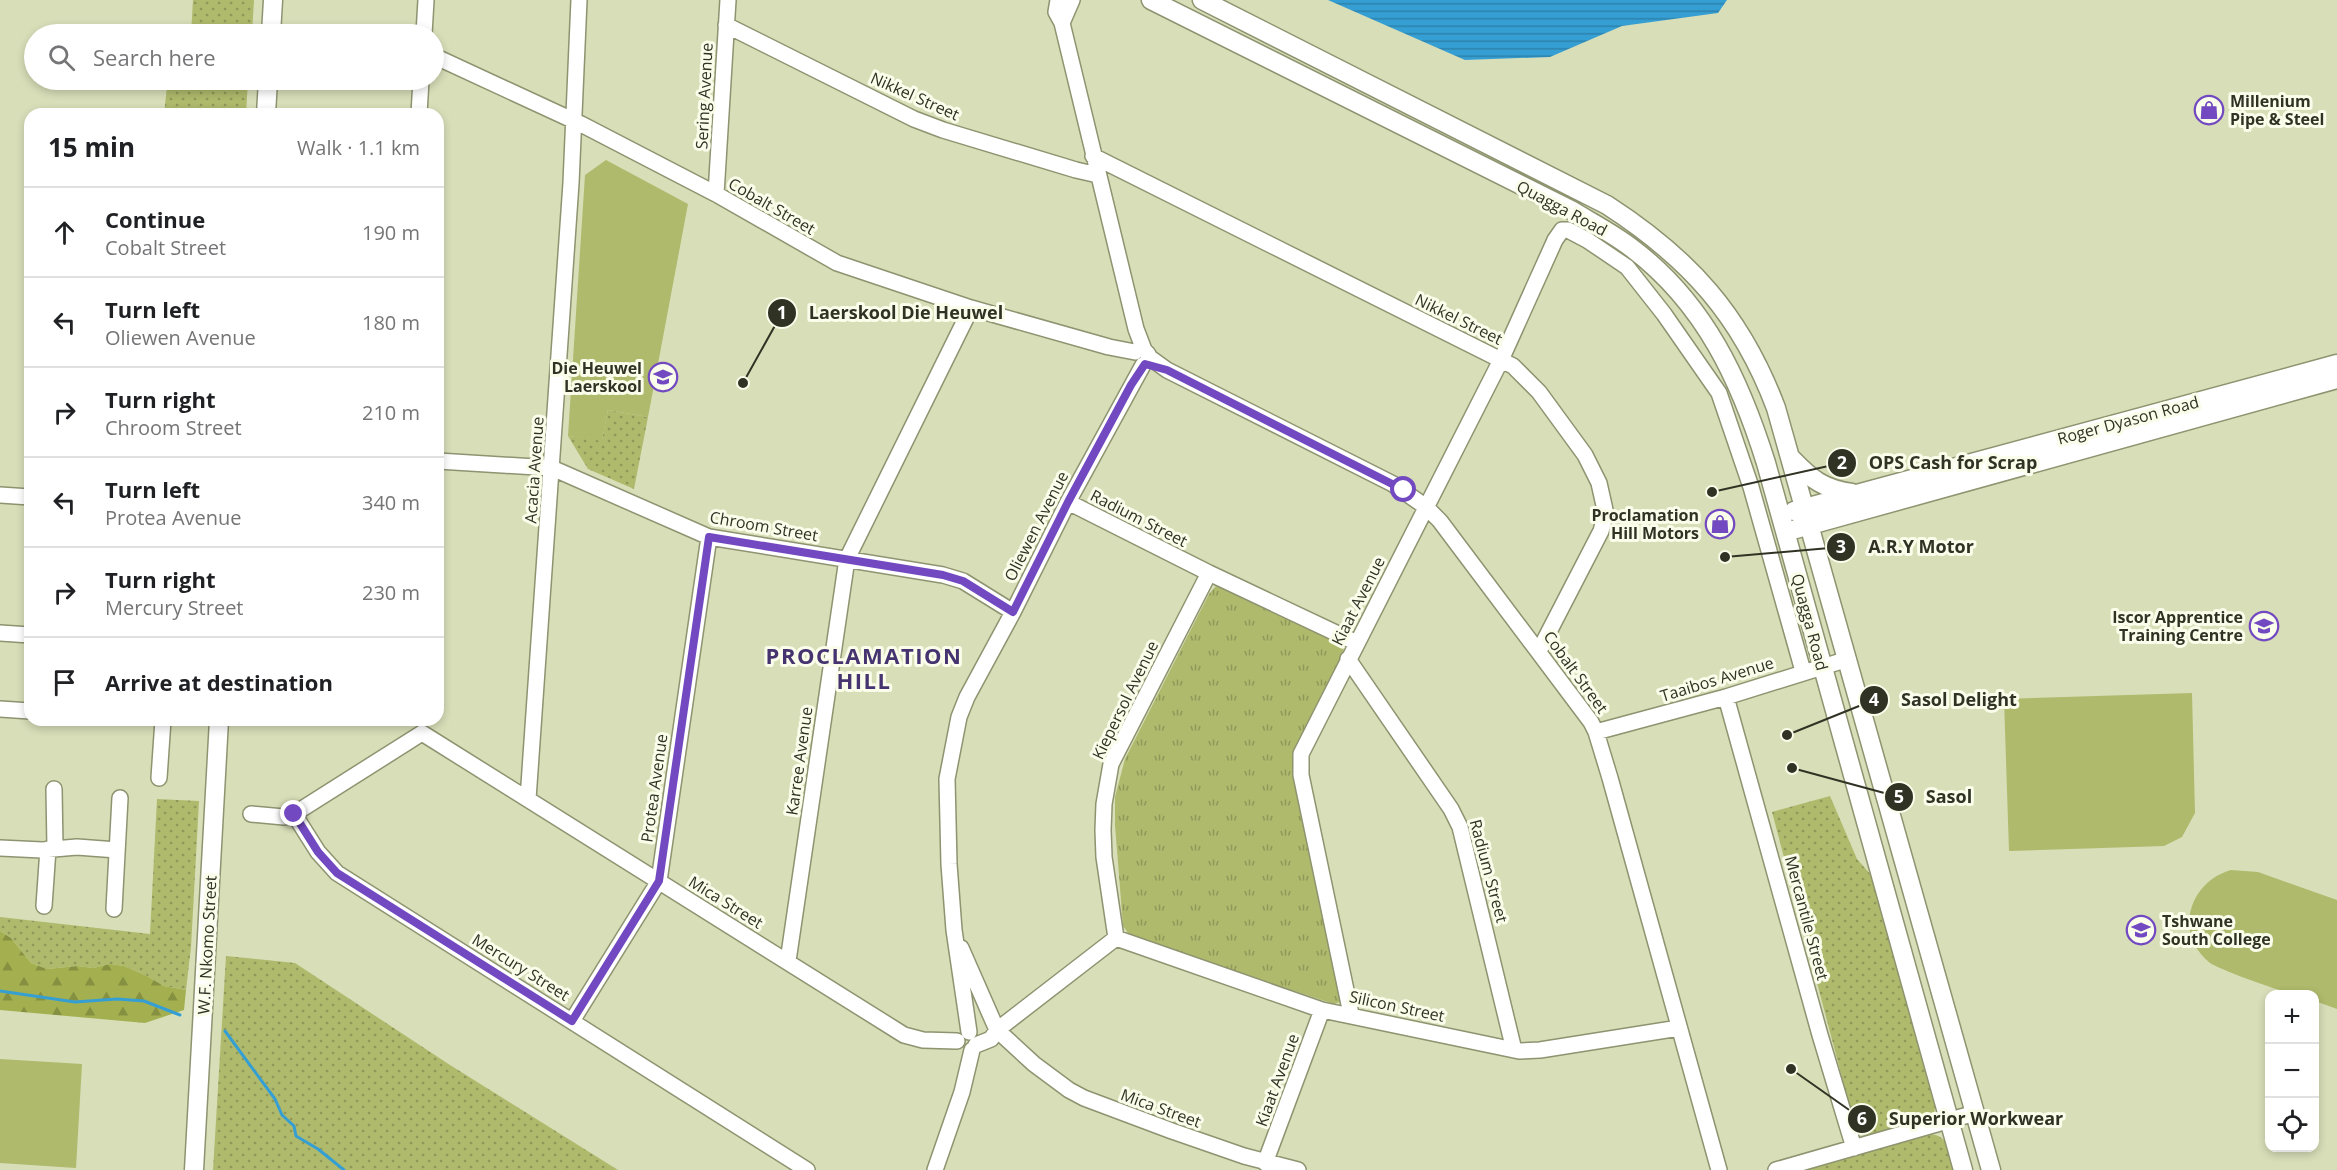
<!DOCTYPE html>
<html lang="en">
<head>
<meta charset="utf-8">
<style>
  :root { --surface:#fff; --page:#f6f6f6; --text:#202124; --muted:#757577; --line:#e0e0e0 }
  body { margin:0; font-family:"Open Sans",sans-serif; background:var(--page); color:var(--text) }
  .controls { position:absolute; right:18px; bottom:18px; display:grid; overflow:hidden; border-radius:12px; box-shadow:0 3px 9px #0003 }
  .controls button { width:54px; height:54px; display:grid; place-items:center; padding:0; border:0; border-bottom:2px solid var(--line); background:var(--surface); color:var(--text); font:30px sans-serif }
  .stop { position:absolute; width:18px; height:18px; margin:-14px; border:4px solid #7249c1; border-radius:50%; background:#fff }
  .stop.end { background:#7249c1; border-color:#fff; box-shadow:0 2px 6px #0008 }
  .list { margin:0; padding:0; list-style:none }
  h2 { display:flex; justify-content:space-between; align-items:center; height:78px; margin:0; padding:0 24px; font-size:26px }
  h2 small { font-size:20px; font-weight:400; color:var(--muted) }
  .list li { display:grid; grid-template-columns:39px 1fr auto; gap:18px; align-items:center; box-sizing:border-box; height:90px; padding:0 24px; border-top:2px solid var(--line) }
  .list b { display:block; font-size:22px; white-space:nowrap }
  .list p { margin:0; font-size:20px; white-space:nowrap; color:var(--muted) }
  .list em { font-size:20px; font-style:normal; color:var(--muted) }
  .icon { flex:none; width:33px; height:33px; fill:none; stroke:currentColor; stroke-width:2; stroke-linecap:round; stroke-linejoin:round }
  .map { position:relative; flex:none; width:2337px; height:1170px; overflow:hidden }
  .search { position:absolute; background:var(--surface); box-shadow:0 3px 9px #0003; left:24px; top:24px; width:420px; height:66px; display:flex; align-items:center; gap:15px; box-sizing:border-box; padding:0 21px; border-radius:33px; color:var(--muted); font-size:22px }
  .panel { position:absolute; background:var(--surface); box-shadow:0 3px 9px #0003; left:24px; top:108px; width:420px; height:618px; border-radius:18px }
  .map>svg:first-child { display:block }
  .grass { fill:url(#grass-dots) }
  .forest { fill:url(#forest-firs) }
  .park { fill:url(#park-tufts) }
  .garden { fill:#afba6c }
  .water { fill:url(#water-rules) }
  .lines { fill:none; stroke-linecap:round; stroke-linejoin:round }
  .stream { stroke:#359fd4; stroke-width:3 }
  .minor-casing { stroke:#8e9370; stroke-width:18 }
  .major-casing { stroke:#8e9370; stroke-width:21 }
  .minor { stroke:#fff; stroke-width:15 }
  .major { stroke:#fff; stroke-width:18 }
  .route { stroke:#7249c1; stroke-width:8 }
  .labels { text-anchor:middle; stroke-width:6; stroke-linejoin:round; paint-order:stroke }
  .street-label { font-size:16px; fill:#303324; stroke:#f9fdea }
  .poi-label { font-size:16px; font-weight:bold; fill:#303324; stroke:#f9fdea; text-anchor:end }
  .district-label { font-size:22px; font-weight:bold; letter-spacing:1.5px; fill:#463470; stroke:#f9fdea }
  .leader { fill:none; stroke:#303324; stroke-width:2 }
  .callout-dot { fill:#303324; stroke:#f9fdea; stroke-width:2 }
  .mark-label { font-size:18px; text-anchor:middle; font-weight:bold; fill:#fff }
  .callout-label { font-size:18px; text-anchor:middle; font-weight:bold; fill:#303324; stroke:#f9fdea; stroke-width:6; stroke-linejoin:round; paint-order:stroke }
</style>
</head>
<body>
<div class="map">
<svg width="2337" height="1170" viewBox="0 0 2337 1170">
  <defs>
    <pattern id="grass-dots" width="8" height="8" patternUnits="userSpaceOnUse" patternTransform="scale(1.5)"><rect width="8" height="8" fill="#afba6c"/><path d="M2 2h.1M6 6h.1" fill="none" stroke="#8f9859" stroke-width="1.8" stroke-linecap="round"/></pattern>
    <pattern id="forest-firs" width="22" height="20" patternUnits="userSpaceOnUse" patternTransform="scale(1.5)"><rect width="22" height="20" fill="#a4b04f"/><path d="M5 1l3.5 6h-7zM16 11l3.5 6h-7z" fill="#869041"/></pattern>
    <pattern id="park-tufts" width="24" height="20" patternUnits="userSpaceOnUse" patternTransform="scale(1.5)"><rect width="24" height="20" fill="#afba6c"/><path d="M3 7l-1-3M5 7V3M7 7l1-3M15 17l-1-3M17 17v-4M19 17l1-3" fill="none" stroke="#8f9859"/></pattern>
    <pattern id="water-rules" width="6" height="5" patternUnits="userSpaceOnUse" patternTransform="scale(1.5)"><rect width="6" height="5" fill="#359fd4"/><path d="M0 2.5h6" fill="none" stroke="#2d82ac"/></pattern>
  </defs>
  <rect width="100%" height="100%" fill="#d8deb8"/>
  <path class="grass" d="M193,0h61l-2,34h-61z
    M171,80h77l-2,34h-82l3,-27z
    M608,410l40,7 -14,72 -46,-20 -20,-33 34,4z
    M1830,796l27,63 14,16 64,232 -1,7 -7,4 -62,18 -6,-3 -5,-10 -82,-311z
    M157,799l42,2 -8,146 -5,43 -22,-4 -17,-10 -23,-10 -14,-2 -17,4 -16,-2 -30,3 -16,-6 -20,-25 -11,-7v-14l150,17z
    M226,956l69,7 155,102 168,105h-405z
    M1927,1134c23,0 22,18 27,36h-156z"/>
  <path class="forest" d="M0,931l11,7 20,25 16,6 30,-3 16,2 17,-4 14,2 23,10 17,10 22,4 -2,20 -39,13 -145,-13z"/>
  <path class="park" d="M1222,584l111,53 10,11 2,7 -46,90 42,249 -1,8 -6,2 -203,-67 -8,-11 -8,-101v-28l10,-38 84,-165 7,-8z"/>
  <path class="garden" d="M606,160l82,44 -40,213 -40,-7 -6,31 -34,-5 17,-261z
    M2192,693l3,120 -13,24 -18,9 -155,5 -5,-152z
    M2231,870l27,2 79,28v109l-22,-8 -1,-7c-6,0 -12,1 -18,0 -13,-1 -75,-24 -86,-31 -37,-29 -21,-81 21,-93z
    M0,1059l82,5 -6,104 -76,-5z"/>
  <path class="water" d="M1328,0h399l-9,13 -96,13 -72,31 -85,3z"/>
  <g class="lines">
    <path class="stream" d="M0,991l75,11 42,-3 27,2 36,14
      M225,1031l50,68 7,16 12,11 2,10 22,13 26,21"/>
    <g class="minor-casing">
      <path id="minor" d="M1058,0l-2,12 6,11 74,306 8,21 4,4v6
        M1062,23l10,-23
        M726,25l188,94 29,11 133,40 22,5
        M424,34l2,-34
        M434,56l147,68 135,70 121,69 134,45 138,39 26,5
        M419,114l2,-34
        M1093,156l420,210 26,26 46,63 14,28 6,27 -1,10 -3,11 -62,120
        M716,194l12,-194
        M1149,357l18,13 226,114 33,23 14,14 151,201 5,10 14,46 109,392
        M438,461l114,7 157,69 234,38 20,6 50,31
        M0,495l30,2
        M1068,502l141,71 148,70
        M0,633l30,2
        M1348,659l103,150 9,18 54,223
        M1726,697l94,338 34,113
        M0,709l30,2
        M1596,732l130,-35 122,-38
        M422,733l482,302 19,5 34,1
        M159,778l4,-58
        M54,789l1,59
        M528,799l43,-616 8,-183
        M251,814l33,3 10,-3 128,-81
        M294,814l24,38 19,21 470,297
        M0,848l42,2 35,-3 40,3
        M44,906l4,-57
        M114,909l6,-111
        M1116,938l206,72 197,41 21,-1 139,-22
        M1116,938l-12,-81 -1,-27 1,-26 7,-40 98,-191
        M961,948l36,82 37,34 35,26 15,8 88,33 72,25 54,14
        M788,961l59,-402 124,-251
        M1351,1014l-50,-239v-21l200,-394 54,-120 7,-10h6l19,10 40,27 37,47 55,79 32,94 52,184
        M572,1021l87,-140 50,-344
        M969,1032l-15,-102 -5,-66 -2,-85 12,-62 8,-20 46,-85 55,-110 75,-137
        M976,1045l15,-6 6,-9 119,-92
        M1265,1163l57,-153
        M935,1170l27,-78 10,-42
        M1776,1170l199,-57"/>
    </g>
    <g class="major-casing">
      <path id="major" d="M1151,0l420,210c21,13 43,24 62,39 72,55 107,131 133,214l197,707
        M1202,0l405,205c82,53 134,110 169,203l215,762
        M271,34l2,-34
        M266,114l2,-34
        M1792,459c20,21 32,30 60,34
        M1794,511l543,-147
        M1796,529l541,-150
        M194,1170l25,-450"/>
    </g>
    <use href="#minor" class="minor"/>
    <use href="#major" class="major"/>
  </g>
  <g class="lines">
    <path class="route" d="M294,814l24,38 19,21 235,148 87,-140 50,-344 234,38 20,6 50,31 55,-110 63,-117 14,-21 22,6 237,120"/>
  </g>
  <defs>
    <g id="shop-ring" transform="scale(1.5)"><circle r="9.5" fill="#f9fdea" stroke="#7249c1" stroke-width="1.5"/><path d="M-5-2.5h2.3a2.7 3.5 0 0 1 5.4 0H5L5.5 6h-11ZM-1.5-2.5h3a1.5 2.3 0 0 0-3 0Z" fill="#7249c1"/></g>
    <g id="school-ring" transform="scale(1.5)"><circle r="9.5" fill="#f9fdea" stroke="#7249c1" stroke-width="1.5"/><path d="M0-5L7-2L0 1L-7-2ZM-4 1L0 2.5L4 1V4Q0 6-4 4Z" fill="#7249c1"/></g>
    <g id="university-ring" transform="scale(1.5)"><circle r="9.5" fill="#f9fdea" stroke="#7249c1" stroke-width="1.5"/><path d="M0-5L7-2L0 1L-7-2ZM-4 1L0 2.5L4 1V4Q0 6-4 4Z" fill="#7249c1"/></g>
  </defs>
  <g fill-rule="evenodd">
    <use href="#shop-ring" x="2209" y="110"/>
    <use href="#school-ring" x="663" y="377"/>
    <use href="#shop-ring" x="1720" y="524"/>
    <use href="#university-ring" x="2264" y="626"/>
    <use href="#university-ring" x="2141" y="930"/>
  </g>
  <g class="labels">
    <g class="street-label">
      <text transform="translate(704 96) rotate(-87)" y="6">Sering Avenue</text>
      <text transform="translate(915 96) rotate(24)" y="6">Nikkel Street</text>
      <text transform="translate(772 206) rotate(30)" y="6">Cobalt Street</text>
      <text transform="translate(1562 208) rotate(28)" y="6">Quagga Road</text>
      <text transform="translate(1459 319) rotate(26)" y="6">Nikkel Street</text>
      <text transform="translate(2128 420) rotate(-15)" y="6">Roger Dyason Road</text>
      <text transform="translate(534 470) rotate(-86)" y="6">Acacia Avenue</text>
      <text transform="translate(1139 518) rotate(27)" y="6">Radium Street</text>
      <text transform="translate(764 526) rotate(10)" y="6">Chroom Street</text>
      <text transform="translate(1036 526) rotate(-63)" y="6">Oliewen Avenue</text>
      <text transform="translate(1358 601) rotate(-63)" y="6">Kiaat Avenue</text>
      <text transform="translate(1810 622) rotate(75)" y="6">Quagga Road</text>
      <text transform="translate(1576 672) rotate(54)" y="6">Cobalt Street</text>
      <text transform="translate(1717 679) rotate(-17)" y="6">Taaibos Avenue</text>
      <text transform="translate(1125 700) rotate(-64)" y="6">Kiepersol Avenue</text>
      <text transform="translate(799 761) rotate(-82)" y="6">Karree Avenue</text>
      <text transform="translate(654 788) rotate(-82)" y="6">Protea Avenue</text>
      <text transform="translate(1489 871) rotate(75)" y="6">Radium Street</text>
      <text transform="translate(726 902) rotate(32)" y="6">Mica Street</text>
      <text transform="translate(1807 918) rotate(75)" y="6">Mercantile Street</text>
      <text transform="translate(207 945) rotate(-87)" y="6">W.F. Nkomo Street</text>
      <text transform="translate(521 967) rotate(32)" y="6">Mercury Street</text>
      <text transform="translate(1397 1006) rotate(12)" y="6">Silicon Street</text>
      <text transform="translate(1277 1080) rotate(-70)" y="6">Kiaat Avenue</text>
      <text transform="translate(1161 1108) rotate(20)" y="6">Mica Street</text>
    </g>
    <g class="poi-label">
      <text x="2230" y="107" text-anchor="start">Millenium<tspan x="2230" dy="18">Pipe &amp; Steel</tspan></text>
      <text x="642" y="374">Die Heuwel<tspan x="642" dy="18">Laerskool</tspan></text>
      <text x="1699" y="521">Proclamation<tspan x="1699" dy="18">Hill Motors</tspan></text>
      <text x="2243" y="623">Iscor Apprentice<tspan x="2243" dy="18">Training Centre</tspan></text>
      <text x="2162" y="927" text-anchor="start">Tshwane<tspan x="2162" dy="18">South College</tspan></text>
    </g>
    <g class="district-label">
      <text x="864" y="664">PROCLAMATION<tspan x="864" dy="25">HILL</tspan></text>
    </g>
  </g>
  <path class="leader" d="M743 383L782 313M1712 492L1842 463M1725 557L1841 547M1787 735L1874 700M1792 768L1899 797M1791 1069L1862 1119"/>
  <g class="callout-dot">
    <circle cx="743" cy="383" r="6"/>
    <circle cx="1712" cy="492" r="6"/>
    <circle cx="1725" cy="557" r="6"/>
    <circle cx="1787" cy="735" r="6"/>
    <circle cx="1792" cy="768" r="6"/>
    <circle cx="1791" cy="1069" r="6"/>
    <circle cx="782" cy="313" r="15"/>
    <circle cx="1842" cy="463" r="15"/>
    <circle cx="1841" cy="547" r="15"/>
    <circle cx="1874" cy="700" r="15"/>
    <circle cx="1899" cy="797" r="15"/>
    <circle cx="1862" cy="1119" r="15"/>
  </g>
  <g class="mark-label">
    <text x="782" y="319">1</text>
    <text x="1842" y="469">2</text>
    <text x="1841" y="553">3</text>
    <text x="1874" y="706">4</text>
    <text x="1899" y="803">5</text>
    <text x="1862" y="1125">6</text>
  </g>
  <g class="callout-label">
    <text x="906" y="319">Laerskool Die Heuwel</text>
    <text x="1953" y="469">OPS Cash for Scrap</text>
    <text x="1921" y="553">A.R.Y Motor</text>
    <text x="1959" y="706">Sasol Delight</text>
    <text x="1949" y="803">Sasol</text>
    <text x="1976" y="1125">Superior Workwear</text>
  </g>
</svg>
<div class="controls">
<button>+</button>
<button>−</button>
<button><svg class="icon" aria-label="locate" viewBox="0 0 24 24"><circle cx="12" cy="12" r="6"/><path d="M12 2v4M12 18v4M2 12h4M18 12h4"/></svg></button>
</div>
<div class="stop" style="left:1404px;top:490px"></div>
<div class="stop end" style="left:294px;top:814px"></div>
<div class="search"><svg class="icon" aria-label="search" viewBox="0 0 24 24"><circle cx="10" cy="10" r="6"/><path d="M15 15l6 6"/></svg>Search here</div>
<section class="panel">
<h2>15 min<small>Walk · 1.1 km</small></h2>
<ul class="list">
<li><svg class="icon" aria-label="ahead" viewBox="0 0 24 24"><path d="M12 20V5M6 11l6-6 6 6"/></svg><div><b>Continue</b><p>Cobalt Street</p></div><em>190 m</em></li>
<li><svg class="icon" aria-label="left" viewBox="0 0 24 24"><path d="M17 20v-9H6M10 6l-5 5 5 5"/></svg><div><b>Turn left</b><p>Oliewen Avenue</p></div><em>180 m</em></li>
<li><svg class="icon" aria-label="right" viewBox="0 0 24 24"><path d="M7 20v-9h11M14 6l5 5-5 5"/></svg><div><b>Turn right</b><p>Chroom Street</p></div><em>210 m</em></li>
<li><svg class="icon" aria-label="left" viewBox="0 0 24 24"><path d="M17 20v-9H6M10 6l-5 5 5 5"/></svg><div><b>Turn left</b><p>Protea Avenue</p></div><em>340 m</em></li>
<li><svg class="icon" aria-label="right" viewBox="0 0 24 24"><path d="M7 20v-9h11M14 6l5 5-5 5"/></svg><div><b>Turn right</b><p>Mercury Street</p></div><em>230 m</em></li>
<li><svg class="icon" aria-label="arrive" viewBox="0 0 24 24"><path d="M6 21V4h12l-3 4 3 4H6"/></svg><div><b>Arrive at destination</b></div></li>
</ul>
</section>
</div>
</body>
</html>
